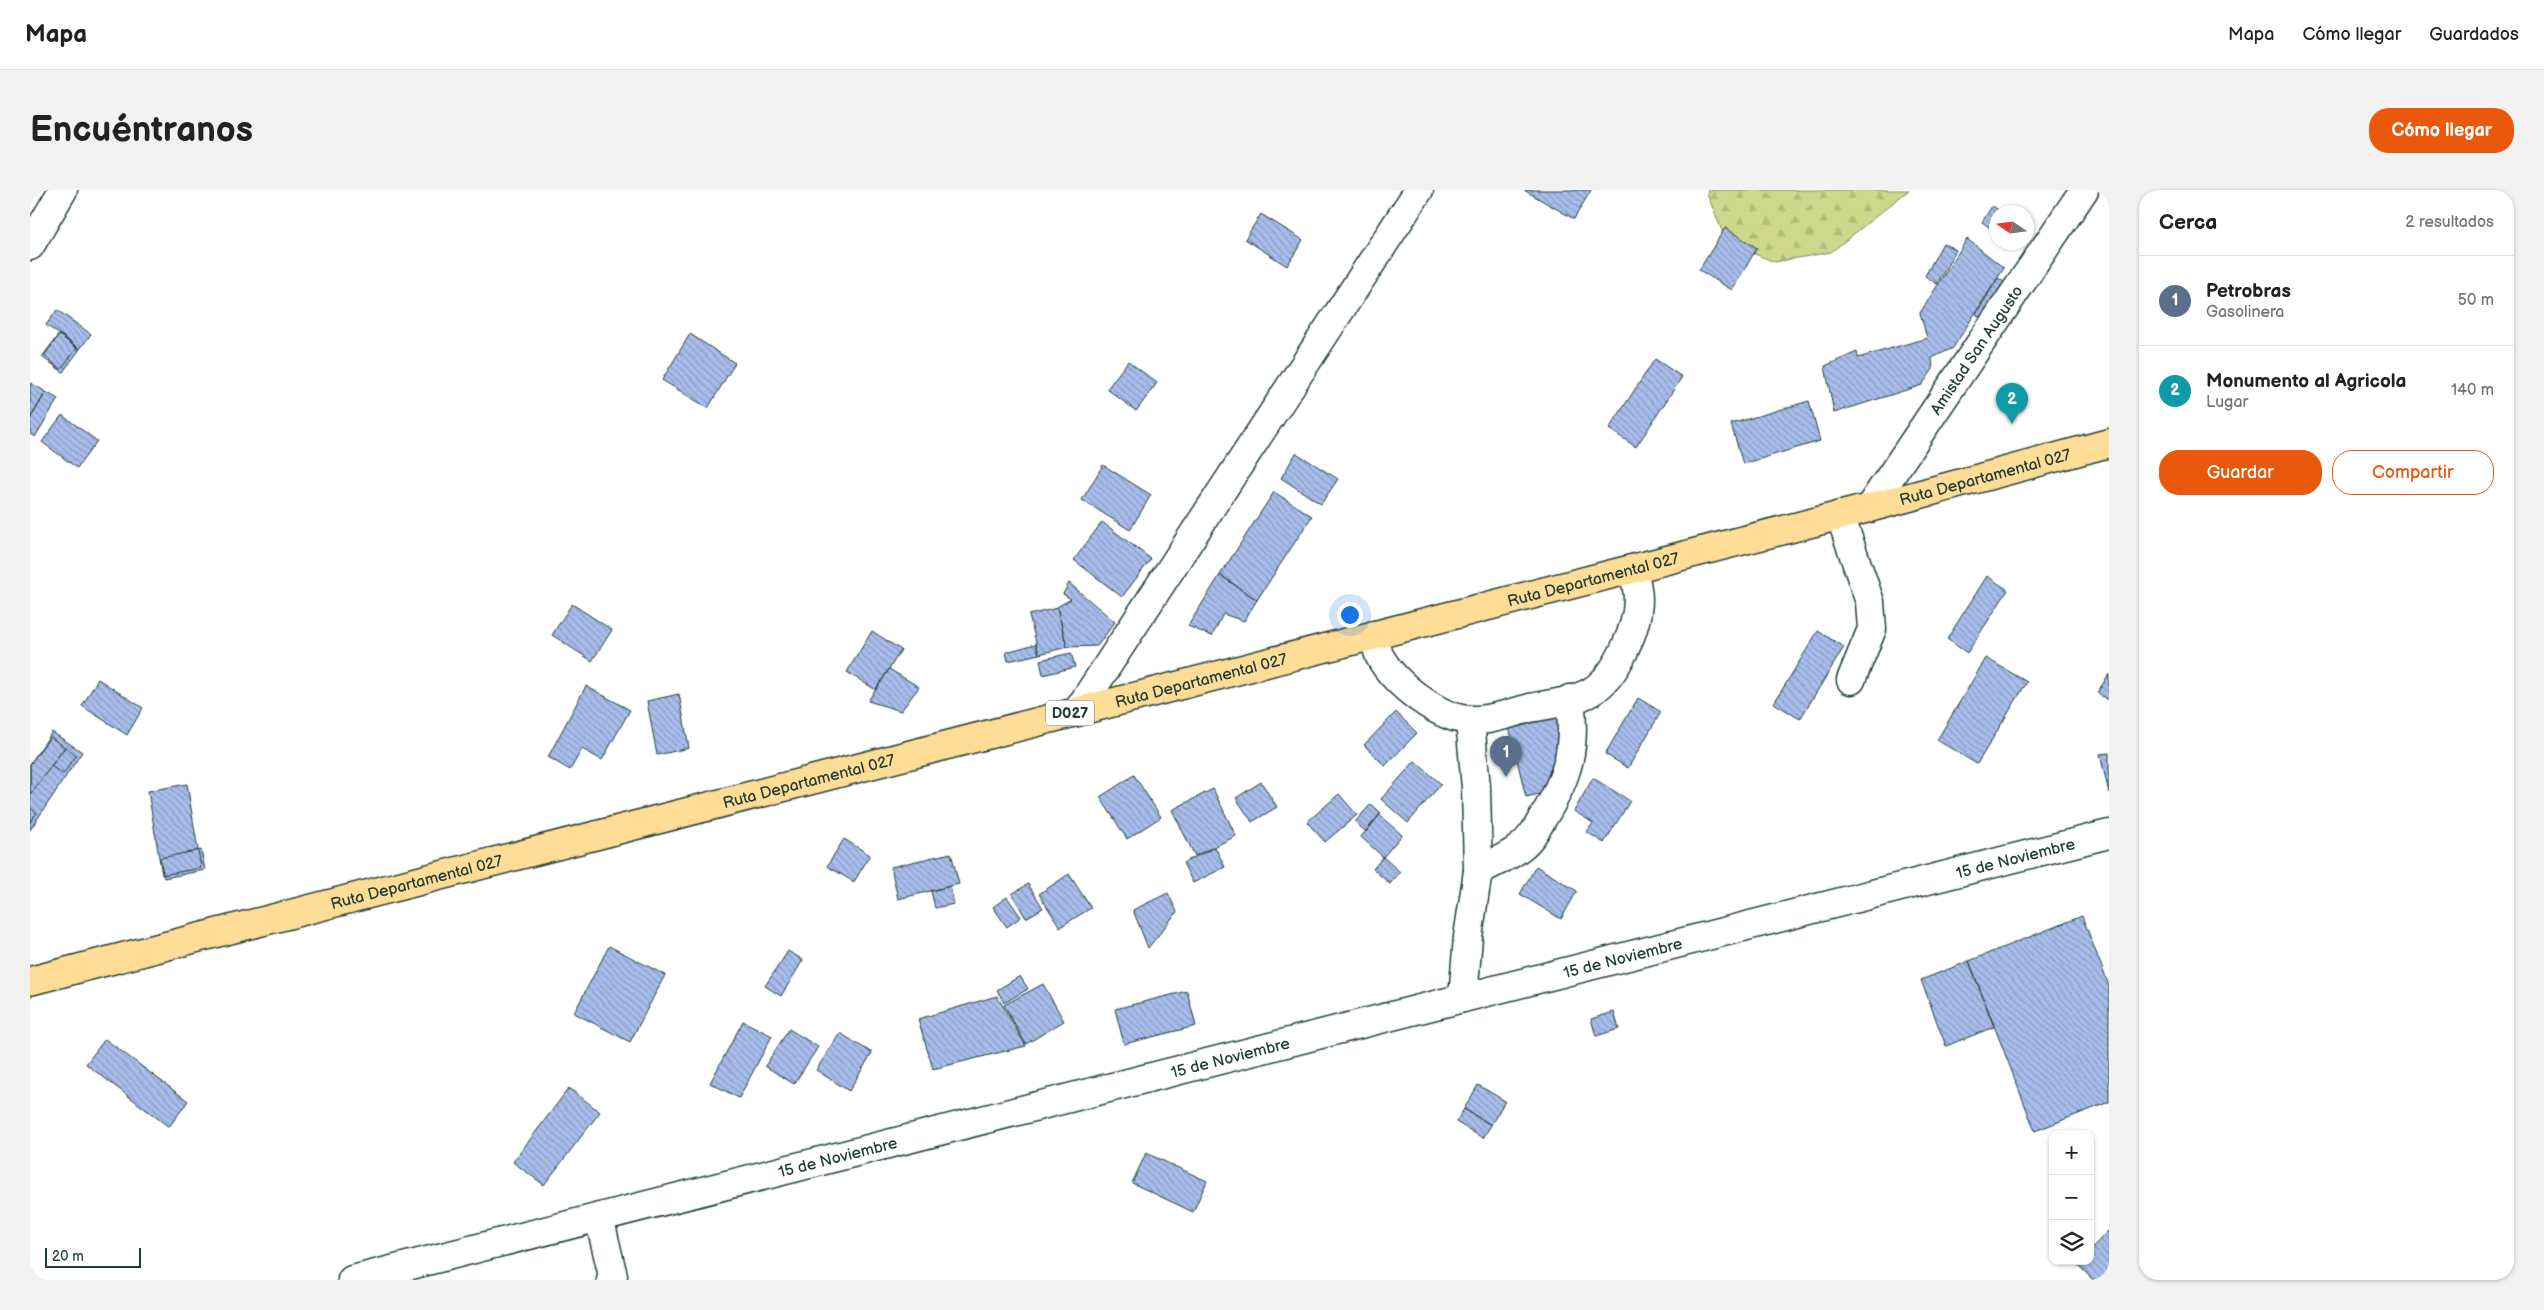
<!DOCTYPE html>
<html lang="es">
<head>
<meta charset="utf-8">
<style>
  :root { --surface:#fff; --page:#f2f2f2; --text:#222; --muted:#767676; --line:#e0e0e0; --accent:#ea580c }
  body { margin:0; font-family:"Balsamiq Sans",sans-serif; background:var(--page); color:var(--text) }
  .controls { position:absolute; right:15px; bottom:15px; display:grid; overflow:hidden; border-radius:10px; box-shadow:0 1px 4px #0004 }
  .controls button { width:45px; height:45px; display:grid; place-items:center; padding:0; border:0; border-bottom:1px solid var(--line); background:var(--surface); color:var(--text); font:25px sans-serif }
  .compass { position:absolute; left:1959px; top:15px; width:45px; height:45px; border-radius:50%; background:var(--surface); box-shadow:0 1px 4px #0004; rotate:283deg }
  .scale { position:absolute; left:15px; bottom:12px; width:96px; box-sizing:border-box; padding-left:5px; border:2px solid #1f3d34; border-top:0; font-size:14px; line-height:18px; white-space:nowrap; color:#1f3d34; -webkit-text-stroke:4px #fff; paint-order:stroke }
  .you { position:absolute; left:1319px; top:424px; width:18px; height:18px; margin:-12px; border:4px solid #fff; border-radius:50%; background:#1a73e8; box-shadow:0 0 0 8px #1a73e833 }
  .badge { display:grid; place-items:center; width:32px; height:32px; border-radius:50%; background:var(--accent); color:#fff; font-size:16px; font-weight:700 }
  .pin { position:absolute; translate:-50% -41px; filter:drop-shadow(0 1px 2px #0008) }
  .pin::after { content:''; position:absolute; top:26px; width:18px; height:15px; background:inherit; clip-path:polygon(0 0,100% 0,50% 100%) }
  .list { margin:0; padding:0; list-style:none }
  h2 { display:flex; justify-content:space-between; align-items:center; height:65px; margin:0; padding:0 20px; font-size:21px }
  h2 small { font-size:16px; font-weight:400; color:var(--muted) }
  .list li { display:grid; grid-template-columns:32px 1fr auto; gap:15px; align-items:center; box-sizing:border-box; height:90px; padding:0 20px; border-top:1px solid var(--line) }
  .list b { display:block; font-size:19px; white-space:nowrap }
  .list p { margin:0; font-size:16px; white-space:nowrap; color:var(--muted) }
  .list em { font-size:16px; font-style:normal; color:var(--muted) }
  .actions { display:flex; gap:10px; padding:15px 20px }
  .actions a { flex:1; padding:11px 0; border:1px solid var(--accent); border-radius:20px; text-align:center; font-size:18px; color:var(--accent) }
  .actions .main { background:var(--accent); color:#fff }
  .icon { flex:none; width:28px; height:28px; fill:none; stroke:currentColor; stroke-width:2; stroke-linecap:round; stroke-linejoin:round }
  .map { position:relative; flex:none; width:2079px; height:1090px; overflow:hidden; border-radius:20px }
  header { display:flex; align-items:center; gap:30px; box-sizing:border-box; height:70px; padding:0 25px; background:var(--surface); border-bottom:1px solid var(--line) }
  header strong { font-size:24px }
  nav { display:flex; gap:28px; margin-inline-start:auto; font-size:18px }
  .intro { display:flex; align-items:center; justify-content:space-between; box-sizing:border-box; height:120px; padding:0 30px }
  h1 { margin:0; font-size:35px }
  .button { padding:12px 22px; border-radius:20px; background:var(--accent); color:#fff; font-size:18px; font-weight:700 }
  main { display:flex; gap:30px; padding:0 30px }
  aside { flex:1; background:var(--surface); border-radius:20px; box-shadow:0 1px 4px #0004 }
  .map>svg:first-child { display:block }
  .forest { fill:url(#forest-firs); stroke:#768a60 }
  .building { fill:url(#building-back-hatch); stroke:#1f3d34 }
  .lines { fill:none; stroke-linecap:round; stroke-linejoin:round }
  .minor-casing { stroke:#1f3d34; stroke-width:31 }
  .major-casing { stroke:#1f3d34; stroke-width:31 }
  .minor { stroke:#fff; stroke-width:28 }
  .major { stroke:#ffdd96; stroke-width:28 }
  .labels { text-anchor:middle; stroke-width:4; stroke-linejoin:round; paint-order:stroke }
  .shield { fill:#fff; stroke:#627771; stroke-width:1 }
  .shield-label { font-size:15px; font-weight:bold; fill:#1f3d34 }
  .street-label { font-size:16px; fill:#1f3d34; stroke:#fff }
</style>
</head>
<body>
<header>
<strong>Mapa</strong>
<nav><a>Mapa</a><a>Cómo llegar</a><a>Guardados</a></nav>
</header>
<div class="intro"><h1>Encuéntranos</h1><a class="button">Cómo llegar</a></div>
<main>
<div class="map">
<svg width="2079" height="1090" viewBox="0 0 2079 1090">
  <defs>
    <pattern id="forest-firs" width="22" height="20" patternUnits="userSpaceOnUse" patternTransform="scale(1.25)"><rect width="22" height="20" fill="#cdd88b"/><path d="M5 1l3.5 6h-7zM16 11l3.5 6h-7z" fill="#b0ba79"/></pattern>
    <pattern id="building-back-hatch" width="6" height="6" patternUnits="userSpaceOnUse" patternTransform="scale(1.25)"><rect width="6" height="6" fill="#a8bdec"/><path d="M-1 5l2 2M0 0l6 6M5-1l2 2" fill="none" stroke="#889bc0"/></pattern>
  </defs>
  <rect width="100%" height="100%" fill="#fff"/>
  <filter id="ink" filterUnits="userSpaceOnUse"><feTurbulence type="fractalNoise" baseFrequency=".02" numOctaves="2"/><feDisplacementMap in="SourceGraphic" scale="10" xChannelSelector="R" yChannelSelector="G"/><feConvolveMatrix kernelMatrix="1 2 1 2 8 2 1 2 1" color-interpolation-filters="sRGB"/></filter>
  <g filter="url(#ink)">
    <path class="forest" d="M1678,0h201l-78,62 -56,10 -48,-19 -20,-49z"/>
    <path class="building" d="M1494,0h67l-17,29z
      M1962,16l10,6h-6v20l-14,-10z
      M1231,24l42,26 -16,26 -42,-27z
      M1695,38l32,20 -25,42 -33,-20z
      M1937,49l37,29 -51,80 -21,10 1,11 -11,16 -88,28 -9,-47 32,-14 1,6 69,-20 -7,-25z
      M1913,53l13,7 -19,34 -12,-8z
      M1968,88l9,6 -24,35 -7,-5z
      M27,120l34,24 -11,15 -34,-24z
      M29,144l21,15 -17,23 -21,-15z
      M660,144l45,29 -27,45 -46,-28z
      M29,145l18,13 -16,21 -17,-13z
      M1625,169l27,18 -46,70 -27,-18z
      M1098,171l29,22 -21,28 -29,-22z
      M0,193l16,9 -16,27z
      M16,202l12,7 -23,38 -5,-3v-15z
      M1779,211l11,40 -77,23 -12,-40z
      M32,225l35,26 -20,27 -35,-26z
      M1266,263l42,26 -17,25 -40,-26z
      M1073,275l48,30 -21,35 -48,-30z
      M1244,302l38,24 -55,84 -37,-25z
      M1072,332l49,37 -29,38 -48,-37z
      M1190,385l37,25 -13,21 -21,-7 -11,22 -24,-10z
      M1957,386l21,14 -41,63 -20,-14z
      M1039,393l46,39 -18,24 -30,1 -10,-40 14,-8 -8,-5z
      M542,414l40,26 -20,31 -40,-26z
      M1027,418l10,39 -28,7 -10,-39z
      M842,441l29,19 -25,40 -29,-18z
      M1788,441l26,16 -44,72 -26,-16z
      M1006,454l3,10 -31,7 -2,-9z
      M1041,463l4,14 -32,8 -3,-15z
      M1956,468l41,24 -50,82 -40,-24z
      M859,479l30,18 -18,24 -33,-10z
      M2079,484v27l-12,-8z
      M68,489l45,29 -16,27 -45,-29z
      M556,496l44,24 -28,50 -20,-11 -12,21 -22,-13z
      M649,504l10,54 -32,7 -10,-54z
      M1608,508l23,14 -33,56 -23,-14z
      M1366,522l21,21 -32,33 -21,-21z
      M1529,525l16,71 -49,11 -17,-70z
      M22,542l30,20 -52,78v-66z
      M20,547l15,10 -35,48v-31z
      M35,557l11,9 -13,18 -12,-8z
      M2079,563v40l-9,-39z
      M1385,571l26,23 -33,39 -27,-24z
      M1104,585l27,42 -34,22 -27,-42z
      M1563,588l37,23 -26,42 -17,-11 6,-9 -19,-12z
      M1231,592l16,25 -25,15 -16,-24z
      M157,594l14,84 -39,7 -14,-84z
      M1183,599l23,47 -41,20 -23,-46z
      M1309,604l18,21 -32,27 -18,-20z
      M1341,614l10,9 -15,19 -11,-10z
      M0,618l7,5 -7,9z
      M1349,625l23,20 -19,22 -22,-20z
      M814,649l26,16 -16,27 -27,-16z
      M1185,657l10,20 -32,16 -10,-20z
      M171,660l4,20 -41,8 -4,-20z
      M921,663l8,31 -61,15 -7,-32z
      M1353,667l17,15 -10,12 -17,-15z
      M1506,676l41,25 -16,28 -41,-25z
      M1039,684l22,34 -31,19 -21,-33z
      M998,694l15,24 -17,10 -14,-24z
      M920,696l4,18 -19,4 -4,-17z
      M1138,703l9,19 -29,36 -15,-38z
      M977,707l14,20 -14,10 -14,-20z
      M2052,726l27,70v116l-74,29 -66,-170z
      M579,756l56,29 -35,67 -56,-29z
      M758,761l15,9 -22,36 -16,-10z
      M1939,771l25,66 -48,19 -25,-66z
      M990,786l8,13 -24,14 -7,-13z
      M1013,794l21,37 -38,23 -22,-39z
      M1157,801l9,35 -72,18 -9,-35z
      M967,806l29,50 -93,23 -15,-50z
      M1584,822l5,17 -23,7 -5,-17z
      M713,831l29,15 -33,62 -29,-15z
      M759,839l29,18 -24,37 -29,-18z
      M810,843l32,20 -23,38 -33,-21z
      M75,849l83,62 -19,26 -83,-63z
      M1448,895l27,16 -14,24 -27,-16z
      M539,898l31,24 -56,73 -31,-23z
      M1434,919l27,16 -8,13 -27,-16z
      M1116,963l61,28 -14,31 -61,-29z
      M2079,1040v50h-16l-16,-16 3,-3h10v-11z"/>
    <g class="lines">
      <g class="minor-casing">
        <g id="minor">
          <path d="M0,56l33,-56"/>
          <path id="s1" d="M1839,318l215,-318"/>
          <path d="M1810,325l30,87 2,27 -21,51"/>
          <path d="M1344,445c2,7 3,16 6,22 15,27 59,62 91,63 19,1 40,-7 59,-12 20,-4 44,-6 62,-17 25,-15 46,-64 46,-92 0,-10 -3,-21 -5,-30"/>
          <path d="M1047,522l342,-522"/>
          <path d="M1448,681c13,-7 28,-13 40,-22 12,-8 19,-21 26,-33 25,-41 32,-69 26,-117"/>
          <path d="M1433,808l5,-61 10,-66 -2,-83 -6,-68"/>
          <path d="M569,1027l14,59 -2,4"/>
          <path id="s2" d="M322,1090l1757,-446"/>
        </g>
      </g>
      <g class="major-casing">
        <g id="major">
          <path id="s3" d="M0,791l1839,-473 240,-65"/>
        </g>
      </g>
      <use href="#minor" class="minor"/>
      <use href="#major" class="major"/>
    </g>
  </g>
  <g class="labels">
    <rect class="shield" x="1016" y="510.5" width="48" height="25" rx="4"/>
    <g class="shield-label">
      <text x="1040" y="528">D027</text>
    </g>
    <g class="street-label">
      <text dy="6" stroke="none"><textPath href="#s1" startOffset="191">Amistad San Augusto</textPath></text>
      <text dy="6" stroke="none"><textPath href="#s3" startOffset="2019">Ruta Departamental 027</textPath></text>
      <text dy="6" stroke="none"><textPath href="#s3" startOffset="1614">Ruta Departamental 027</textPath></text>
      <text dy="6" stroke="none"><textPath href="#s3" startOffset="1209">Ruta Departamental 027</textPath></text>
      <text dy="6" stroke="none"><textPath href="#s3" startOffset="804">Ruta Departamental 027</textPath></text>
      <text dy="6" stroke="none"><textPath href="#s2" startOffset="1716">15 de Noviembre</textPath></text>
      <text dy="6" stroke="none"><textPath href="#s3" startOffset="399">Ruta Departamental 027</textPath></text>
      <text dy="6" stroke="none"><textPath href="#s2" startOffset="1311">15 de Noviembre</textPath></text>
      <text dy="6" stroke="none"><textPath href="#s2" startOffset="906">15 de Noviembre</textPath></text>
      <text dy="6" stroke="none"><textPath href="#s2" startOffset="501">15 de Noviembre</textPath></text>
    </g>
  </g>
</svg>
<div class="controls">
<button>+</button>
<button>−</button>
<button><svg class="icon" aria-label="layers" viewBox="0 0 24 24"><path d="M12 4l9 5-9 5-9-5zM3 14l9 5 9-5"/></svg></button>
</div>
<svg class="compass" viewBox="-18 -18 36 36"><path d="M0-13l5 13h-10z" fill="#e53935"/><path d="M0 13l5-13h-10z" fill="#767676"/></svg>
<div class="scale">20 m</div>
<div class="you"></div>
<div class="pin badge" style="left:1476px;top:587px;background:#5c6f8a">1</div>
<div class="pin badge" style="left:1982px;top:234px;background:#0f9aa8">2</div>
</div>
<aside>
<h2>Cerca<small>2 resultados</small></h2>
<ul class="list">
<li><span class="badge" style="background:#5c6f8a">1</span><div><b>Petrobras</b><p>Gasolinera</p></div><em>50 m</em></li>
<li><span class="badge" style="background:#0f9aa8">2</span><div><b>Monumento al Agricola</b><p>Lugar</p></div><em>140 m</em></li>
</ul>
<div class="actions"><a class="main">Guardar</a><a>Compartir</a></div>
</aside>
</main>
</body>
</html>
